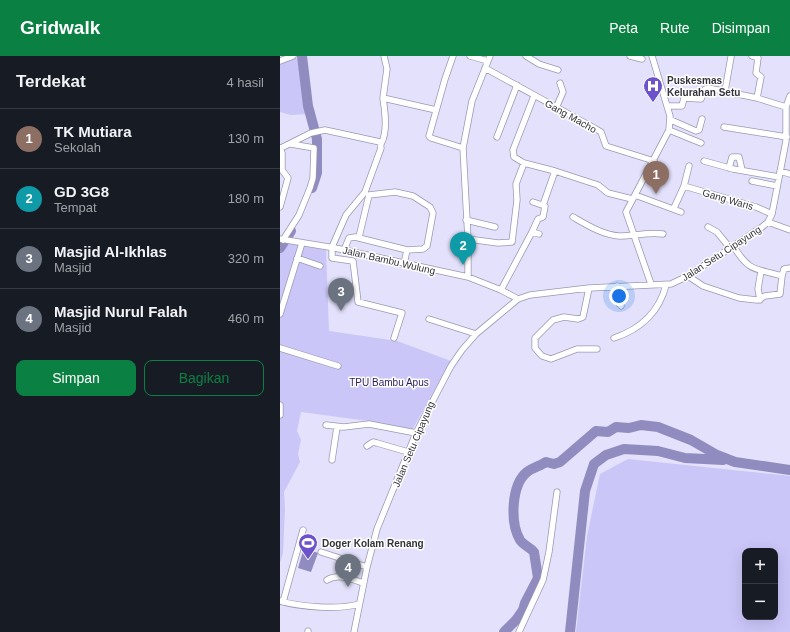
<!DOCTYPE html>
<html lang="id">
<head>
<meta charset="utf-8">
<style>
  :root { --surface:#171b24; --page:#20242c; --text:#f1f3f6; --muted:#9ea1a6; --line:#363941; --accent:#0b8043 }
  body { margin:0; font-family:Arial,sans-serif; background:var(--page); color:var(--text) }
  .controls { position:absolute; right:12px; bottom:12px; display:grid; overflow:hidden; border-radius:8px; box-shadow:0 4px 16px #0002 }
  .controls button { width:36px; height:36px; display:grid; place-items:center; padding:0; border:0; border-bottom:1px solid var(--line); background:var(--surface); color:var(--text); font:20px sans-serif }
  .you { position:absolute; left:339px; top:240px; width:14px; height:14px; margin:-10px; border:3px solid #fff; border-radius:50%; background:#1a73e8; box-shadow:0 0 0 6px #1a73e833 }
  .badge { display:grid; place-items:center; width:26px; height:26px; border-radius:50%; background:var(--accent); color:#fff; font-size:13px; font-weight:700 }
  .pin { position:absolute; translate:-50% -33px; filter:drop-shadow(0 1px 2px #0008) }
  .pin::after { content:''; position:absolute; top:21px; width:14px; height:12px; background:inherit; clip-path:polygon(0 0,100% 0,50% 100%) }
  .list { margin:0; padding:0; list-style:none }
  h2 { display:flex; justify-content:space-between; align-items:center; height:52px; margin:0; padding:0 16px; font-size:17px }
  h2 small { font-size:13px; font-weight:400; color:var(--muted) }
  .list li { display:grid; grid-template-columns:26px 1fr auto; gap:12px; align-items:center; box-sizing:border-box; height:60px; padding:0 16px; border-top:1px solid var(--line) }
  .list b { display:block; font-size:15px; white-space:nowrap }
  .list p { margin:0; font-size:13px; white-space:nowrap; color:var(--muted) }
  .list em { font-size:13px; font-style:normal; color:var(--muted) }
  .actions { display:flex; gap:8px; padding:12px 16px }
  .actions a { flex:1; padding:9px 0; border:1px solid var(--accent); border-radius:8px; text-align:center; font-size:14px; color:var(--accent) }
  .actions .main { background:var(--accent); color:#fff }
  .map { position:relative; flex:none; width:510px; height:576px; overflow:hidden }
  header { display:flex; align-items:center; gap:24px; box-sizing:border-box; height:56px; padding:0 20px; background:var(--accent); color:#fff }
  header strong { font-size:19px }
  nav { display:flex; gap:22px; margin-inline-start:auto; font-size:14px }
  main { display:flex }
  aside { flex:1; background:var(--surface) }
  .map>svg:first-child { display:block }
  .green { fill:#cac6f8; fill-rule:evenodd }
  .water { fill:#918cbf }
  .lines { fill:none; stroke-linecap:round; stroke-linejoin:round }
  .river { stroke:#918cbf; stroke-width:10 }
  .minor-casing { stroke:#9a99b0; stroke-width:7 }
  .minor { stroke:#fff; stroke-width:5.5 }
  .labels { text-anchor:middle; stroke-width:3; stroke-linejoin:round; paint-order:stroke }
  .poi-label { font-size:10px; font-weight:bold; fill:#33333c; stroke:#fff; text-anchor:start }
  .street-label { font-size:10px; fill:#33333c; stroke:#fff }
  .park-label { font-size:10px; fill:#2a1c59; stroke:#fff }
</style>
</head>
<body>
<header>
<strong>Gridwalk</strong>
<nav><a>Peta</a><a>Rute</a><a>Disimpan</a></nav>
</header>
<main>
<aside>
<h2>Terdekat<small>4 hasil</small></h2>
<ul class="list">
<li><span class="badge" style="background:#8d6e63">1</span><div><b>TK Mutiara</b><p>Sekolah</p></div><em>130 m</em></li>
<li><span class="badge" style="background:#0f9aa8">2</span><div><b>GD 3G8</b><p>Tempat</p></div><em>180 m</em></li>
<li><span class="badge" style="background:#6b7280">3</span><div><b>Masjid Al-Ikhlas</b><p>Masjid</p></div><em>320 m</em></li>
<li><span class="badge" style="background:#6b7280">4</span><div><b>Masjid Nurul Falah</b><p>Masjid</p></div><em>460 m</em></li>
</ul>
<div class="actions"><a class="main">Simpan</a><a>Bagikan</a></div>
</aside>
<div class="map">
<svg width="510" height="576" viewBox="0 0 510 576">
  <rect width="100%" height="100%" fill="#e3e1fb"/>
  <path class="green" d="M0,0l5,5 15,-4 7,57 -16,1 -11,-3z
    M0,186l46,8 3,81 68,10 54,20 -40,71 -35,-10 -75,-10 -4,19 4,9 -3,14 2,8 -16,30 1,17 -2,44 -3,10z
    M348,403l162,17v156h-214l11,-96 13,-62zM465,495h30v66h-30z"/>
  <path class="water" d="M24,492l14,5 -7,19 -13,-4z"/>
  <g class="lines">
    <path class="river" d="M22,0l6,50 9,33v34l-5,15
      M0,192l11,-17
      M224,576l12,-12 7,-10 2,-7 13,-25 -4,-26c-4,-5 -11,-7 -14,-12 -10,-17 -9,-55 7,-68 5,-4 13,-6 19,-10l8,2 6,-2 36,-31 12,1 8,-5 13,1 12,-3 17,2 33,13 26,15 18,7 55,8
      M290,576l15,-141 9,-27 12,-9 18,-6 34,2 27,7 38,2"/>
    <g class="minor-casing">
      <path id="minor" d="M104,0l3,13 -4,29 53,12
        M173,0l-8,23 -16,57 2,2 32,10
        M190,0l18,5
        M246,0l13,8 19,6
        M350,0l12,3
        M472,0l6,2 -2,15 5,4 -4,21
        M0,5l13,-5
        M205,12l111,61 5,3 5,14 48,15
        M445,35l6,-34
        M254,40l-21,54 1,7 10,6 31,8 43,14 10,8 24,6
        M387,50h15l2,-8 17,1 4,-10 3,-1 49,10 29,9
        M276,52l7,-16 -3,-9
        M391,64l25,11 3,-1 3,-11
        M444,71l63,10
        M389,74l32,13
        M217,81l20,-52
        M101,88c7,-13 4,-32 2,-46
        M0,92l2,5v17l6,8 -8,29
        M1,92l30,-15 14,-3 55,12 1,6 -16,44 -19,23 -14,32v11l21,3 5,41 44,11 -8,25
        M424,105l29,8 46,8
        M449,112l3,-11h7l3,13
        M500,115l10,3
        M472,125l25,5
        M404,130l72,21 16,7
        M355,139l46,17
        M263,149l12,-34
        M394,152l10,-22 5,-20
        M293,161c14,8 30,18 46,19 15,0 29,-4 44,-2
        M186,164l29,7
        M488,166l22,8
        M428,171l9,5 13,16
        M252,176l6,-13 5,-2 2,-11 -12,-4
        M79,181l10,-42 26,-3 18,4 17,11 3,6 -6,33 -4,3 -16,1 -3,14
        M0,183l55,9 133,29 33,13 17,9
        M188,183l30,4 14,-1 5,-42 -1,-16 8,-21
        M3,184l16,-25 11,-27 3,-10 1,-30 -23,-4
        M64,194l5,-12 6,-1 52,13
        M17,202l23,8
        M408,220l15,10 36,12 18,2 8,-4 15,-2 2,-18c-26,-8 -32,-3 -48,-29
        M502,220l2,-7 6,-1
        M188,221v-38l-5,-91 9,-47 18,-45
        M371,228l-25,-72 43,-82 1,-14 -18,-60
        M337,230l-3,12 7,8
        M309,232l-6,29 -5,2 -14,-2 -11,3 -18,18v10l7,8 9,3 26,-10h20
        M221,234l31,-58 7,2
        M480,244l-2,-11 3,-18
        M0,258l22,-71
        M149,263l47,15
        M334,282c27,-9 45,-25 52,-53
        M0,292l58,18
        M0,349v10
        M46,369l18,2 25,-3 47,9
        M87,390l6,-4 4,1 31,9
        M52,404l5,-33
        M41,496l46,15
        M47,524c11,-7 25,-1 36,3
        M0,545c20,6 59,9 79,3
        M3,546l20,-72
        M28,576v-1
        M74,576l13,-65 10,-38 39,-96 35,-67 11,-16 14,-16 42,-35 12,-4 59,-7 82,-4 17,-8 74,-49 6,-5 4,-8 14,-73v-34l4,-11
        M239,576l24,-52 6,-28 8,-60"/>
    </g>
    <use href="#minor" class="minor"/>
  </g>
  <defs>
    <g id="hospital-pin" transform="scale(1)"><path d="M0 17L-7.5 6A9.5 9.5 0 1 1 7.5 6Z" fill="#6c52cb" stroke="#fff"/><path d="M-5-5h3v3.5h4V-5h3V5h-3V1.5h-4V5h-3Z" fill="#fff"/></g>
    <g id="stadium-pin" transform="scale(1)"><path d="M0 17L-7.5 6A9.5 9.5 0 1 1 7.5 6Z" fill="#6c52cb" stroke="#fff"/><path d="M0-5a6.5 5 0 1 0 0 10a6.5 5 0 1 0 0-10ZM-3.5-1.8h7v3.6h-7Z" fill="#fff"/></g>
  </defs>
  <g fill-rule="evenodd">
    <use href="#hospital-pin" x="373" y="30"/>
    <use href="#stadium-pin" x="28" y="487"/>
  </g>
  <g class="labels">
    <g class="poi-label">
      <text x="387" y="28">Puskesmas<tspan x="387" dy="12">Kelurahan Setu</tspan></text>
      <text x="42" y="491">Doger Kolam Renang</text>
    </g>
    <g class="street-label">
      <text transform="translate(291 60) rotate(29)" y="4">Gang Macho</text>
      <text transform="translate(448 143) rotate(16)" y="4">Gang Waris</text>
      <text transform="translate(441 197) rotate(-33)" y="4">Jalan Setu Cipayung</text>
      <text transform="translate(109 204) rotate(13)" y="4">Jalan Bambu Wulung</text>
      <text transform="translate(133 388) rotate(-67)" y="4">Jalan Setu Cipayung</text>
    </g>
    <g class="park-label">
      <text x="109" y="330">TPU Bambu Apus</text>
    </g>
  </g>
</svg>
<div class="controls">
<button>+</button>
<button>−</button>
</div>
<div class="you"></div>
<div class="pin badge" style="left:376px;top:138px;background:#8d6e63">1</div>
<div class="pin badge" style="left:183px;top:209px;background:#0f9aa8">2</div>
<div class="pin badge" style="left:61px;top:255px;background:#6b7280">3</div>
<div class="pin badge" style="left:68px;top:531px;background:#6b7280">4</div>
</div>
</main>
</body>
</html>
